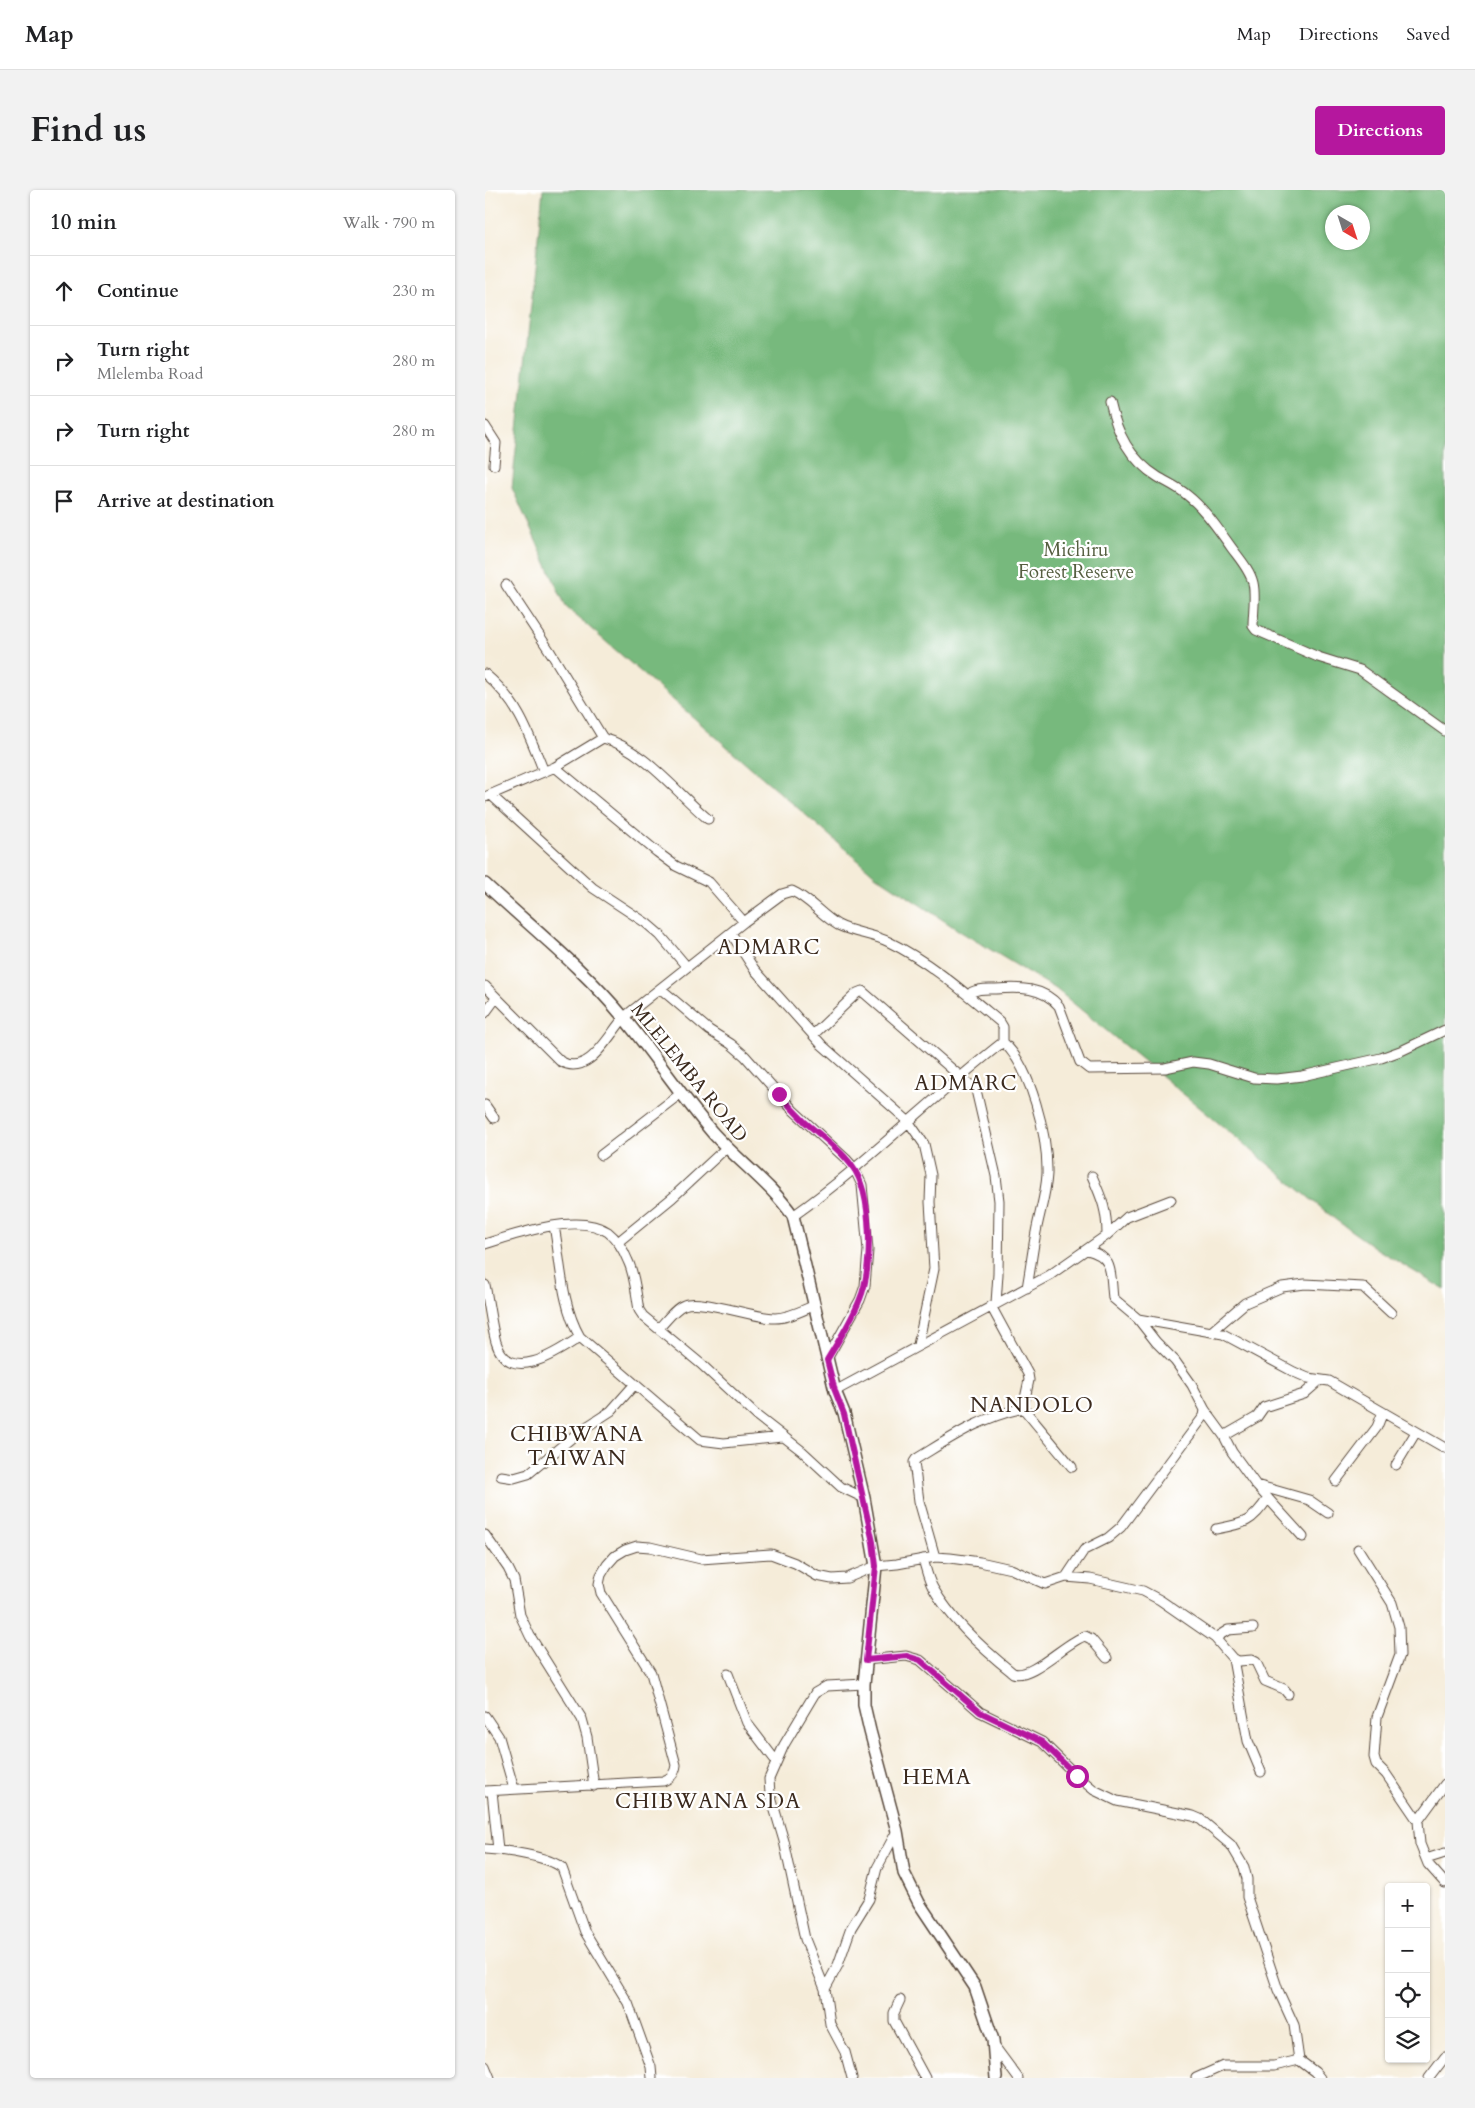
<!DOCTYPE html>
<html lang="en">
<head>
<meta charset="utf-8">
<style>
  :root { --surface:#fff; --page:#f2f2f2; --text:#202124; --muted:#757577; --line:#e0e0e0; --accent:#b5179e }
  body { margin:0; font-family:Cardo,serif; background:var(--page); color:var(--text) }
  .controls { position:absolute; right:15px; bottom:15px; display:grid; overflow:hidden; border-radius:5px; box-shadow:0 1px 4px #0004 }
  .controls button { width:45px; height:45px; display:grid; place-items:center; padding:0; border:0; border-bottom:1px solid var(--line); background:var(--surface); color:var(--text); font:25px sans-serif }
  .compass { position:absolute; left:840px; top:15px; width:45px; height:45px; border-radius:50%; background:var(--surface); box-shadow:0 1px 4px #0004; rotate:141deg }
  .stop { position:absolute; width:15px; height:15px; margin:-11px; border:4px solid #b5179e; border-radius:50%; background:#fff }
  .stop.end { background:#b5179e; border-color:#fff; box-shadow:0 1px 5px #0008 }
  .list { margin:0; padding:0; list-style:none }
  h2 { display:flex; justify-content:space-between; align-items:center; height:65px; margin:0; padding:0 20px; font-size:21px }
  h2 small { font-size:16px; font-weight:400; color:var(--muted) }
  .list li { display:grid; grid-template-columns:32px 1fr auto; gap:15px; align-items:center; box-sizing:border-box; height:70px; padding:0 20px; border-top:1px solid var(--line) }
  .list b { display:block; font-size:19px; white-space:nowrap }
  .list p { margin:0; font-size:16px; white-space:nowrap; color:var(--muted) }
  .list em { font-size:16px; font-style:normal; color:var(--muted) }
  .icon { flex:none; width:28px; height:28px; fill:none; stroke:currentColor; stroke-width:2; stroke-linecap:round; stroke-linejoin:round }
  .map { position:relative; flex:none; width:960px; height:1888px; overflow:hidden; border-radius:5px }
  header { display:flex; align-items:center; gap:30px; box-sizing:border-box; height:70px; padding:0 25px; background:var(--surface); border-bottom:1px solid var(--line) }
  header strong { font-size:24px }
  nav { display:flex; gap:28px; margin-inline-start:auto; font-size:18px }
  .intro { display:flex; align-items:center; justify-content:space-between; box-sizing:border-box; height:120px; padding:0 30px }
  h1 { margin:0; font-size:35px }
  .button { padding:12px 22px; border-radius:5px; background:var(--accent); color:#fff; font-size:18px; font-weight:700 }
  main { display:flex; gap:30px; padding:0 30px }
  aside { flex:1; background:var(--surface); border-radius:5px; box-shadow:0 1px 4px #0004 }
  .map>svg:first-child { display:block }
  .forest { fill:#77b97d; stroke:#59724e; fill-rule:evenodd }
  .lines { fill:none; stroke-linecap:round; stroke-linejoin:round }
  .minor-casing { stroke:#57473a; stroke-width:11 }
  .tertiary-casing { stroke:#57473a; stroke-width:14 }
  .minor { stroke:#fff; stroke-width:9 }
  .tertiary { stroke:#fff; stroke-width:11 }
  .route { stroke:#b5179e; stroke-width:6 }
  .labels { text-anchor:middle; stroke-width:4.5; stroke-linejoin:round; paint-order:stroke }
  .park-label { font-size:19px; fill:#565f41; stroke:#fff }
  .street-label { font-size:19px; fill:#3b2a1e; stroke:#fff }
  .quarter-label { font-size:21px; letter-spacing:1px; fill:#3b2a1e; stroke:#fff }
</style>
</head>
<body>
<header>
<strong>Map</strong>
<nav><a>Map</a><a>Directions</a><a>Saved</a></nav>
</header>
<div class="intro"><h1>Find us</h1><a class="button">Directions</a></div>
<main>
<aside>
<h2>10 min<small>Walk · 790 m</small></h2>
<ul class="list">
<li><svg class="icon" aria-label="ahead" viewBox="0 0 24 24"><path d="M12 20V5M6 11l6-6 6 6"/></svg><div><b>Continue</b></div><em>230 m</em></li>
<li><svg class="icon" aria-label="right" viewBox="0 0 24 24"><path d="M7 20v-9h11M14 6l5 5-5 5"/></svg><div><b>Turn right</b><p>Mlelemba Road</p></div><em>280 m</em></li>
<li><svg class="icon" aria-label="right" viewBox="0 0 24 24"><path d="M7 20v-9h11M14 6l5 5-5 5"/></svg><div><b>Turn right</b></div><em>280 m</em></li>
<li><svg class="icon" aria-label="arrive" viewBox="0 0 24 24"><path d="M6 21V4h12l-3 4 3 4H6"/></svg><div><b>Arrive at destination</b></div></li>
</ul>
</aside>
<div class="map">
<svg width="960" height="1888" viewBox="0 0 960 1888">
  <rect width="100%" height="100%" fill="#fff"/>
  <filter id="ink" filterUnits="userSpaceOnUse"><feTurbulence type="fractalNoise" baseFrequency=".02" numOctaves="2"/><feDisplacementMap in="SourceGraphic" scale="10" xChannelSelector="R" yChannelSelector="G"/><feConvolveMatrix kernelMatrix="1 2 1 2 8 2 1 2 1" color-interpolation-filters="sRGB"/></filter>
  <filter id="wash" filterUnits="userSpaceOnUse"><feTurbulence type="fractalNoise" baseFrequency=".0096" numOctaves="4" result="noise"/><feDisplacementMap in="SourceGraphic" scale="20" xChannelSelector="R" yChannelSelector="G"/><feGaussianBlur stdDeviation="1.12" result="paint"/><feColorMatrix in="noise" values="0 0 0 0 0 0 0 0 0 0 0 0 0 0 0 0 0 1.4 0 .05"/><feComposite in="paint" operator="in"/></filter>
  <g filter="url(#wash)">
    <rect width="100%" height="100%" fill="#f5ecd9"/>
    <path class="forest" d="M58,0h902v1100l-68,-41 -41,-29 -280,-231 -95,-57 -86,-57 -309,-268 -54,-119zM848,22h30v30h-30z"/>
  </g>
  <g filter="url(#ink)">
    <g class="lines">
      <g class="minor-casing">
        <path id="minor" d="M625,212c7,31 19,57 48,75 10,6 20,10 29,18 18,14 31,34 44,52 8,11 19,23 22,36 3,13 0,29 0,43l3,4 62,27 42,13 85,61
          M0,236l11,17 -2,22
          M21,395l45,68 52,85
          M0,484c33,27 44,60 59,98
          M70,577l102,85 19,14 33,16 35,40
          M6,605l102,93 53,35 14,12 27,32
          M0,607l70,-30 48,-29c39,10 74,55 105,81
          M246,743l23,36 68,76 86,76 16,23 7,31 -1,27 4,67 -16,76
          M0,796l75,75c28,17 48,-25 63,-42 4,-5 10,-9 15,-13l106,-84 38,-28 10,-3c18,8 29,24 46,34 16,8 35,9 51,17 41,20 76,51 111,80l3,5v15c-72,56 -136,122 -210,174
          M176,799l48,41 22,14 14,12 48,54 53,49 8,9 8,17 6,65 -3,36 -5,14 -33,59
          M485,806l2,-4c7,-4 16,-3 24,-3 23,-2 47,-2 63,17l21,56 9,7 76,-1 28,-6 16,2 45,14 23,1 25,-3 79,-18 22,-8 42,-20
          M0,823l11,-15
          M328,845l44,-42 5,-2 114,99 20,86 3,25 -1,73 -2,29
          M518,852c28,25 45,95 44,132 -1,22 -9,43 -12,64 -3,17 -5,33 -8,50
          M0,915l9,13
          M116,965l79,-61
          M607,986c10,23 15,34 15,59
          M69,1036c7,36 7,78 26,111l120,103 24,3 58,-6
          M133,1052l54,-44 54,-50
          M0,1054c31,-10 93,-32 123,-12 9,7 16,19 20,29 7,14 8,33 11,49l4,6 58,48 56,52 45,35 39,36 23,11
          M602,1060c28,7 23,24 26,48l25,21 18,23 19,19 17,24 13,25 19,26 8,16 11,15 13,18 47,52
          M0,1095c4,19 6,39 11,57 13,44 63,9 84,-5
          M506,1116l37,68 1,6 -6,28 49,59
          M653,1129l85,15 71,38 14,6 21,3 116,67
          M174,1138c7,-7 16,-20 25,-23 17,-7 69,13 91,13 14,0 28,-8 40,-13
          M726,1142l34,-29 37,-16 23,-3 58,3 28,26
          M350,1201l215,-116 57,-40 20,-18 44,-17
          M739,1246l33,-19 7,-10 40,-13 16,-14
          M911,1275l20,-33
          M16,1286l13,2 14,-4 52,-43 31,-20 24,-27
          M851,1291l41,-54 6,-15
          M771,1295l53,15 19,13
          M731,1339c27,-5 36,-6 52,-31
          M0,1345l23,33 6,12 6,35 10,21 52,83 5,18 7,49
          M873,1359l34,54 7,24 1,28 -23,62 -3,40 2,7 10,10 32,47 2,23 8,20 17,19
          M450,1367l-16,-56 -5,-39 2,-3c38,-23 63,-41 107,-51
          M438,1369c3,10 5,20 10,29 19,33 51,62 80,85 18,7 54,-32 72,-37l6,3 16,19
          M581,1387l18,-27 24,-12 13,-11 83,-111 1,-6
          M730,1448l13,-8 25,-2
          M748,1469l15,82 13,31
          M381,1470l40,-4 14,4 60,52 62,30 35,34 17,14 23,11 76,15 7,3 31,26 13,22 3,12v18l31,93 16,35 5,35 16,12 5,6
          M243,1484l19,49 29,38
          M0,1526l14,21 15,52
          M0,1601l178,-10c8,-3 12,-7 13,-16l-25,-92 -50,-80 -2,-9 2,-9 6,-10 8,-9 10,-6 12,-4 13,1 51,12 70,-5 24,9 22,13 15,3 15,-1 29,-12 21,-2 38,-7 15,1 30,4 31,7 34,15 21,-7 24,2 53,12 17,9 55,38 18,21 6,2 13,-1 4,2 9,19 19,8 4,5
          M7,1601l6,59
          M933,1631l27,-37
          M0,1659c18,1 64,7 77,19l23,64 43,71 23,64 1,11
          M941,1669l19,-6
          M340,1799l13,-24 13,-37 18,-29 8,-31 20,-37
          M415,1810l-6,13v8l31,57
          M510,1857l23,31
          M0,1876l5,12
          M367,1888l-7,-26 -15,-28 -5,-35 -20,-50 -21,-98 -14,-47 -1,-15 15,-34 31,-52 12,-7 37,-2
          M711,1888l27,-12h51l25,-6
          M944,1888l16,-21"/>
      </g>
      <g class="tertiary-casing">
        <path id="tertiary" d="M0,694c47,44 98,84 139,134 30,37 57,77 88,114 26,29 59,52 81,84l42,175 9,22 20,85 12,68 -12,118v21l6,26 27,100 7,42 15,30 56,84 18,53 3,38"/>
      </g>
      <use href="#minor" class="minor"/>
      <use href="#tertiary" class="tertiary"/>
    </g>
  </g>
  <g class="lines" filter="url(#ink)">
    <path class="route" d="M294,904c8,10 17,19 26,28 16,14 35,27 47,44 21,28 21,102 8,133 -8,21 -21,41 -33,61l8,31 9,23 29,128 3,24 -10,94 41,-4 13,4 60,52 62,30 35,34"/>
  </g>
  <g class="labels">
    <g class="park-label">
      <text x="591" y="366">Michiru<tspan x="591" dy="22">Forest Reserve</tspan></text>
    </g>
    <g class="street-label">
      <text transform="translate(205 882) rotate(51)" y="7">MLELEMBA ROAD</text>
    </g>
    <g class="quarter-label">
      <text x="284" y="764">ADMARC</text>
      <text x="481" y="900">ADMARC</text>
      <text x="547" y="1222">NANDOLO</text>
      <text x="92" y="1251">CHIBWANA<tspan x="92" dy="24">TAIWAN</tspan></text>
      <text x="452" y="1594">HEMA</text>
      <text x="223" y="1618">CHIBWANA SDA</text>
    </g>
  </g>
</svg>
<div class="controls">
<button>+</button>
<button>−</button>
<button><svg class="icon" aria-label="locate" viewBox="0 0 24 24"><circle cx="12" cy="12" r="6"/><path d="M12 2v4M12 18v4M2 12h4M18 12h4"/></svg></button>
<button><svg class="icon" aria-label="layers" viewBox="0 0 24 24"><path d="M12 4l9 5-9 5-9-5zM3 14l9 5 9-5"/></svg></button>
</div>
<svg class="compass" viewBox="-18 -18 36 36"><path d="M0-13l5 13h-10z" fill="#e53935"/><path d="M0 13l5-13h-10z" fill="#757577"/></svg>
<div class="stop" style="left:592px;top:1586px"></div>
<div class="stop end" style="left:294px;top:904px"></div>
</div>
</main>
</body>
</html>
